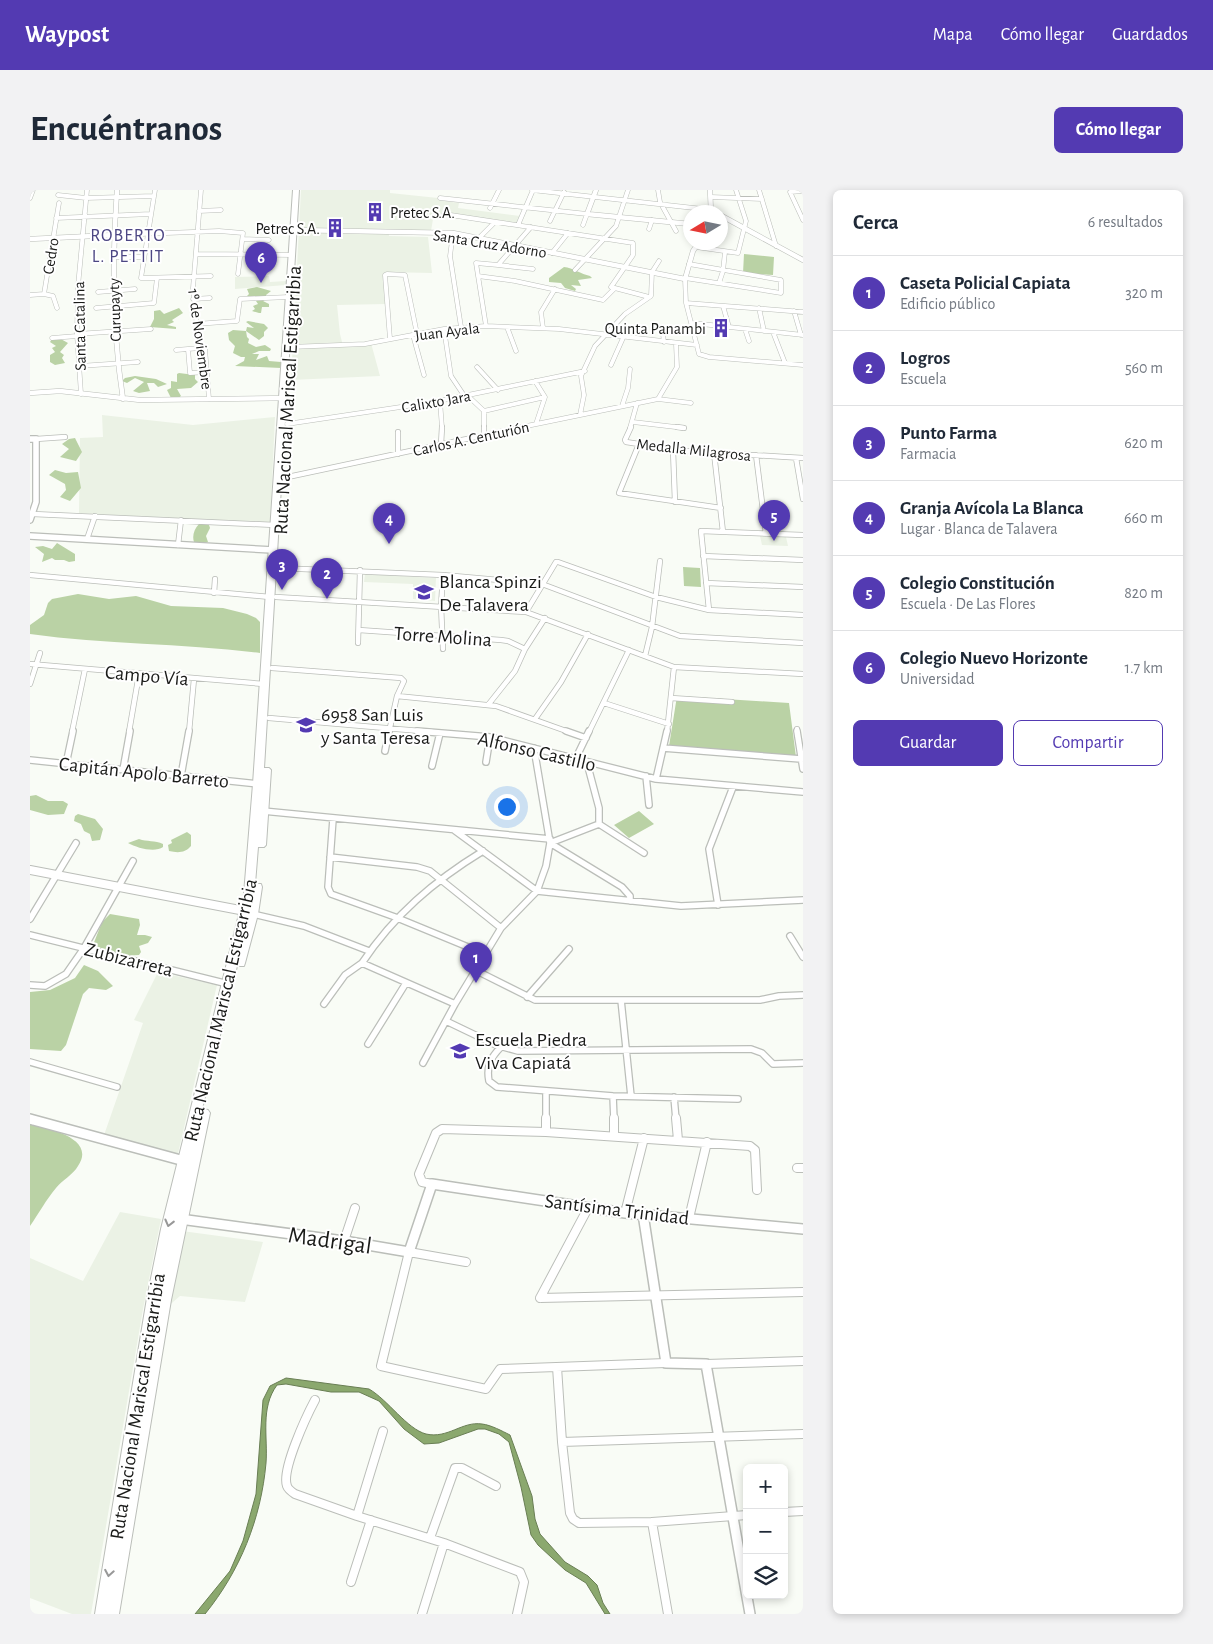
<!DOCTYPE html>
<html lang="es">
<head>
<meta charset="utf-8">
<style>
  :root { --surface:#fff; --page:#f2f2f3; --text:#1f2937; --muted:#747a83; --line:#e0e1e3; --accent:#533ab2 }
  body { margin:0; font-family:"Alegreya Sans",sans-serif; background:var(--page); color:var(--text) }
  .controls { position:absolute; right:15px; bottom:15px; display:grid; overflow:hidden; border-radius:8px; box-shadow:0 2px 8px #0003 }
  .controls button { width:45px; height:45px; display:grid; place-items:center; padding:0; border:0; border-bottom:1px solid var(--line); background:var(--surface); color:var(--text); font:25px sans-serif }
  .compass { position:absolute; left:653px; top:15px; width:45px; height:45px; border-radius:50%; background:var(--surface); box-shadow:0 2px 8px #0003; rotate:260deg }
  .you { position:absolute; left:476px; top:616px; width:18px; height:18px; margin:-12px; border:4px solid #fff; border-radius:50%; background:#1a73e8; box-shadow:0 0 0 8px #1a73e833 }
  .badge { display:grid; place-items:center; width:32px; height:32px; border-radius:50%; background:var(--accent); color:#fff; font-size:16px; font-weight:700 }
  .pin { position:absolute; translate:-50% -41px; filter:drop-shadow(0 1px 2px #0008) }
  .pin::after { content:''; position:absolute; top:26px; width:18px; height:15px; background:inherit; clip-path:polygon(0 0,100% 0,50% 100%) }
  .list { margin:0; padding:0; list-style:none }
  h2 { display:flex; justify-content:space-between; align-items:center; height:65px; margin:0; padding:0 20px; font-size:21px }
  h2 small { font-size:16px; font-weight:400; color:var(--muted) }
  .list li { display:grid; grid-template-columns:32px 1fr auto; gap:15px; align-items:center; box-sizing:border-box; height:75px; padding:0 20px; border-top:1px solid var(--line) }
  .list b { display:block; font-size:19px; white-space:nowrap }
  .list p { margin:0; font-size:16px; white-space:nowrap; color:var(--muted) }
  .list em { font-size:16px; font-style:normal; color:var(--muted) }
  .actions { display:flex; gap:10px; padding:15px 20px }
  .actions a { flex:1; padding:11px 0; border:1px solid var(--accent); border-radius:8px; text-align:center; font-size:18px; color:var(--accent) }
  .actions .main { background:var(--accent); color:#fff }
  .icon { flex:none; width:28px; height:28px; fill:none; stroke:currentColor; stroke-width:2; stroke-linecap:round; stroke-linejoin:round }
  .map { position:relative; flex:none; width:773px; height:1424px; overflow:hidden; border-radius:8px }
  header { display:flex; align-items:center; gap:30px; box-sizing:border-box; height:70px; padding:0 25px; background:var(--accent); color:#fff }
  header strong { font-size:24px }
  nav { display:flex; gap:28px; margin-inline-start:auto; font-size:18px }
  .intro { display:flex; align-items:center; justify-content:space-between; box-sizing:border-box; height:120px; padding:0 30px }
  h1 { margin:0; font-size:35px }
  .button { padding:12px 22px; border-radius:8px; background:var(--accent); color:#fff; font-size:18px; font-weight:700 }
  main { display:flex; gap:30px; padding:0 30px }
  aside { flex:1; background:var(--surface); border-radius:8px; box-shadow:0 2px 8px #0003 }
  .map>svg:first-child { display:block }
  .built { fill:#ebf2e5 }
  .green { fill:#bad2a5 }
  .water { fill:#8ba86e; stroke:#697e54 }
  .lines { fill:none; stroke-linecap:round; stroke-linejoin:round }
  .street-far3-casing { stroke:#bbbeb9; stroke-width:5 }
  .street-far2-casing { stroke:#bbbeb9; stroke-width:6 }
  .street-far1-casing { stroke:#bbbeb9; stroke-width:8 }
  .street-casing { stroke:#bbbeb9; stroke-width:10 }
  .secondary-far3-casing { stroke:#bbbeb9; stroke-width:5.5 }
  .secondary-far2-casing { stroke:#bbbeb9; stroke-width:8 }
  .secondary-far1-casing { stroke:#bbbeb9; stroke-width:10 }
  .secondary-casing { stroke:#bbbeb9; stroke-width:12 }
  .highway-casing { stroke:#bbbeb9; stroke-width:2 }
  .street-far3 { stroke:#fff; stroke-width:4 }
  .street-far2 { stroke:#fff; stroke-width:4.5 }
  .street-far1 { stroke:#fff; stroke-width:5.5 }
  .street { stroke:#fff; stroke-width:8 }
  .secondary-far3 { stroke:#fff; stroke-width:4.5 }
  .secondary-far2 { stroke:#fff; stroke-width:5.5 }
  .secondary-far1 { stroke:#fff; stroke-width:8 }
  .secondary { stroke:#fff; stroke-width:9 }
  .highway { fill:#fff; fill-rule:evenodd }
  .oneway { stroke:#989898 }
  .labels { text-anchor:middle; stroke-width:4; stroke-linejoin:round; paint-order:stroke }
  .far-poi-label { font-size:16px; fill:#1a1b19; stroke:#fff; text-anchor:end }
  .far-street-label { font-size:16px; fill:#1a1b19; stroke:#fff }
  .far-neighbourhood-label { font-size:18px; letter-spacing:1px; fill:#4c4683; stroke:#fff }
  .street-label { font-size:20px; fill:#1a1b19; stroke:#fff }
  .poi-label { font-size:20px; fill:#1a1b19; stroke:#fff; text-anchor:start }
  .near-street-label { font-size:24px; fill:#1a1b19; stroke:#fff }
</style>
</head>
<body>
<header>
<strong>Waypost</strong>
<nav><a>Mapa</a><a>Cómo llegar</a><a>Guardados</a></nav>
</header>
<div class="intro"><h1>Encuéntranos</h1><a class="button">Cómo llegar</a></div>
<main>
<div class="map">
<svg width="773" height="1424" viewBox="0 0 773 1424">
  <rect width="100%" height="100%" fill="#f9fcf6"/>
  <path class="built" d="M271,0h89v3l48,5v2l21,3 -1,5 62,8 -4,9 -82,-12 -3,18h-42v5l39,1 4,36 -47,-1 1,32 -49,1 3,29 3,12 28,-3 9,33 -89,4z
    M239,86l1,6 16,-1v4l-51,4v-12z
    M72,225l91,10 82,-8 -5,107 -191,-11 1,-75 23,-1z
    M730,346l26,1 2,9 -26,-1z
    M335,384l71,4 -1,23 -22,-2v-15l-49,-2z
    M128,782l59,13 -40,173 -74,-20 40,-115 -9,-3z
    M90,1022l41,7 -18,90 -52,305h-19l-42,-16v-340l53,23z
    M152,1041l81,11 -18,60 -65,-6 -14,12z"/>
  <path class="green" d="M714,64l30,3 -1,18 -30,-2z
    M534,77c9,1 17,7 26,9l2,2 -14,2 3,6 -10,-1 5,4 -1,2 -10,-3 -4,-5 -12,-1v-4z
    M227,97l14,4 -5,4v4l-3,2 6,3v3h-7l-1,6h-2l-7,-2 3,-2 -2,-3 5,-2 -2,-3 2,-2 -11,-3 2,-2 -2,-5z
    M149,118l4,5 -11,7 2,2 -7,3 9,2v2l-26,-2 4,-8v-8l6,-1 4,4z
    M218,131l16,3 4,4 -4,4v4l-5,4 -13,-9 1,6 2,2 -1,4 8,4 9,-2 6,4 -1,2h-11l-7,3h7l-3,6 11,-4 2,5 12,1v6l-46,-2 9,-5 1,-4h-4l-8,-4 2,-7 -6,-6 -1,-7 5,-3 13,1 1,-4 7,1 -8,-6z
    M29,148l9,5 -8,9 4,3 -2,3 3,5 -10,2 -5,-3v-7l5,-3 -3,-4 4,-2 -6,-4 2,-3z
    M149,183l16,2v4l3,3 -7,6 -14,1 4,7 -4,3 -6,-1 -4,-8 4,-2v-7l6,1v-8z
    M105,186l21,3 11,5 -9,3 -4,-4h-7l3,8 -11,2 -6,-2 11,-9 -9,-4 -8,5 -5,-2 3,-3z
    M45,248l7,14 -6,9 -16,-4 9,-8 -7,-5 7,-5z
    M25,280l11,3 12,-1 3,16 -11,13 -10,-4 6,-7 -1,-6 -16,-9z
    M175,333l4,2 1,3 -4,8 2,6 -10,3 -4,-3c-2,-6 0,-13 5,-18z
    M27,353l18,11v7l-6,1 -5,-2h-9l-3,-2 -10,4 2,-8 -9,-7 8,-1 9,3z
    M653,377l17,1 1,19 -17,-1z
    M48,404l31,5 27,-3 35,10 52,2 24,6 9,4 4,4v31c-77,-10 -154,-8 -230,-19v-9l14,-10 4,-12 4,-4z
    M647,506l112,7 7,54 -127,-11z
    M6,605l12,6h15l5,3 -4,10 -16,1 -18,-5v-14z
    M609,621l15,13 -25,14 -15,-13z
    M48,624l17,5 8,10 -3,11 -8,1 -2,-7 -6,-3 -3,-7 -7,-3 1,-5z
    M157,642l4,3v11c-6,7 -13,7 -22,5l-1,-6 4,-2 -1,-3z
    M109,649c8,3 16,1 24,5v3c-8,6 -26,1 -35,-4z
    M80,724l29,5 1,6 -3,10h8l7,2 -4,6 -9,3 2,6 -2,3 -17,1 -29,-11 9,-23z
    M54,775l14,6 15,15 -7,4 -17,-2 -6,6 -17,51 -5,6 -31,-2v-57l20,-2 25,-12z
    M0,934c17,4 67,14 48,42 -5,9 -16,14 -22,22 -10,12 -17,25 -26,38z"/>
  <path class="water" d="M256,1188l83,11c19,11 38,40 57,45 22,5 36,-13 56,-10 9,1 20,7 28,11l22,61 3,23 5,15 25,28 23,14 9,9 6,18 7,11h-5l-19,-31 -21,-13 -27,-25 -7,-10 -10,-48 -12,-45 -10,-8 -14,-5h-7l-39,14 -15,1 -20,-15 -25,-28 -20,-9h-28l-45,-8 -9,1c-17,23 -9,52 -11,78 -5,56 -26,108 -61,151h-10l35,-43 13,-30 13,-47 7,-94 7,-14z"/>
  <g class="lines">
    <g class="street-far3-casing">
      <path id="street-far3" d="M125,0l-14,88 70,-2
        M171,0l-8,98 6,59 6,2 4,50
        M502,0l180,20
        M628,0l2,12 16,29
        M729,0l17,56
        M773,1l-13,1 13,28
        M28,5l28,3 68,-2
        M681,7l51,2
        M0,8l3,-8
        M410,8l147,16 -4,11
        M460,18l9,-18
        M169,21l22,-1
        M414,24l189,29v12l-22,32 38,10
        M26,28l95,-4
        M520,31l14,-29
        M488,35l15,-35
        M619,39l3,-9
        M423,43l-3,23 11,71
        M84,45l105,-4 24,2 -5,41
        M449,48l16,-16
        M213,49l26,1
        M666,57l42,6 8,-32 -10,-31
        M522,63l16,-20
        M166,64l96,1
        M83,67h31
        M468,75l35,4
        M545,80l41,-44 12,-36
        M448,86l37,5 88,19 11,-11
        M655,88l96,15v-13l-92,-16
        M655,89l1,24 13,51 10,3 94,8
        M689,93l4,-12 2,-19
        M68,102l37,-3
        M14,104l9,2 4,12
        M0,105l14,-1 15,-91
        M163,109l17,-1
        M656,113l117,9
        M693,116l6,21
        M66,118l58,-5 3,-25
        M729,118l5,23
        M764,121l7,24
        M662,133l111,12
        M166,134l41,-3 3,-22 49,-2
        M456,136l-10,-63 22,2 33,-38
        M477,137l9,24
        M632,137l2,15
        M513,138l-2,-16 14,-23
        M414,139l7,47 14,21
        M715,139l4,12
        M743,142l12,31
        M47,144l74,-5
        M383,145l11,40
        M22,148l25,-2
        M360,149l-5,-64 2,-1 18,1 12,59
        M260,157l75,-3 79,-15 42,-3 73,3 138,16
        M158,159l2,24 17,-1
        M146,160l24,-2
        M581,175l12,-27
        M50,176l58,-4
        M447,177l21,23
        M505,191l10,16 -9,27
        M51,204l-4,-60 1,-48 9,-96
        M438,206l16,15v17
        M628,209l19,-32 -1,-23
        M410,211l2,27
        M592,216l6,-18 2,-19
        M454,221l61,-14
        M550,225l4,-20 -3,-19 14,-30 30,-32 26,-18 1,-24 7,-11
        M603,232l51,6
        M257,234l147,-22 151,-31
        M487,238l141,-29 33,4
        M600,238l7,-25"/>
    </g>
    <g class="street-far2-casing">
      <path id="street-far2" d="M454,237v8
        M601,237l-6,13 1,2 58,9 119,7
        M647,237l7,1
        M368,242v22
        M6,249l29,-2
        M411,254l1,-17
        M609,254l-20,49 102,15
        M643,260l2,52
        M684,263l9,79
        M726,265l10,79
        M766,268l7,41
        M253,288l240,-51
        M3,324l242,11
        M57,349l8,-23
        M148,355l3,-25
        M673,366l100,4
        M248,378l165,7 99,9 138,52 123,7
        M0,385l240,22
        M413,385l-2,31 2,43
        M676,393l97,4
        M184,403l1,-14
        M246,407l250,15 148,55 129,7
        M679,420l-8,-79 102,4
        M496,422l30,-50h2l98,35 53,13 94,5
        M329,440l142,10 7,1 17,8
        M328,453l2,-73
        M615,466l7,-29 8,-66
        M0,474l234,20
        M242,478l129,10 3,3 -7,15 -8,36
        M0,494l10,-31
        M367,506l99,10 73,26
        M641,508l61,4
        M574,513l65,21
        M458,515l27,-34 10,-22 20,-31
        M239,528l163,14
        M505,529l26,-37 27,-48
        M767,539v3
        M42,542l13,-63
        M99,542l10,-58
        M159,542l5,-53
        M559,542l40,-82
        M637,542l7,-65"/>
    </g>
    <g class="street-far1-casing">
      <path id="street-far1" d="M387,541l73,6 166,42 147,13
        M536,541l20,7
        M767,541l6,38
        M633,558l138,11
        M355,561l4,-20
        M0,570l228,24
        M545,570l14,-29
        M456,572l4,-25
        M557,573l12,45v16
        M36,574l7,-33
        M402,576l8,-33
        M93,580l7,-39
        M151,586l8,-45
        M616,586l3,29
        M626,589l11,-48
        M233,621l287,28
        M303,629l-5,68 3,7 64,23 90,37
        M569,634l45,29
        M424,640l83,61 144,15 122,-6
        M520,653l72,44 8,9v5
        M520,653l49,-19
        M300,667l87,10 13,4 71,57
        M688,715l-9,-56 24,-62
        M223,724l51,12 65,25
        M0,729l46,-76
        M0,745l198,49
        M760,746l13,21
        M332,773c32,-48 72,-82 121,-112
        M445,780l60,30h225l19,-4 24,-1
        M0,795l15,1 21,-12 18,-26 49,-87
        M497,807l42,-48
        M591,810l10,96
        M294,814l21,-29 17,-12 93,41
        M416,831l50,24 22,6 233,-2 11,4 11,11 30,-1
        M338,854l38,-61
        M471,857c-10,10 -15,19 -12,34l8,6 116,9 125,3
        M0,872l87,25
        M393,873l32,-59 46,-76 36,-37 9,-25 4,-23 -16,-95
        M516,901v29
        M583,906l1,24
        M644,907l2,23"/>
    </g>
    <g class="street-casing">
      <path id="street" d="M516,928v14
        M584,928v18
        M646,928l2,22
        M767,978h6
        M402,994l-10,-2 -3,-8 17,-41 6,-4 104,3 204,14 5,4 2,40
        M595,1023l19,-75
        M659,1028l18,-76
        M314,1051l11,-33
        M436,1072l-57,-10 -28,114 105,23 14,-20 166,-6
        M510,1108l263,-6
        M510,1108l48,-90
        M676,1174l97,-3
        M527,1177l5,75 8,71 3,6 6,4 73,-1 95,-7
        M285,1210c-8,15 -34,70 -28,86 1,3 5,6 8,8l62,22 87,27 76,29 4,10 -7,32
        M532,1252l241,-8
        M754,1322l19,-1
        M327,1326l26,-85
        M622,1332l16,92
        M400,1348l25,-70h7l34,18
        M321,1392l20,-62
        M392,1424l22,-71"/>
    </g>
    <g class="secondary-far3-casing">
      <path id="secondary-far3" d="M87,0c-5,70 -5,139 6,209
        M566,0l-9,24 103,10
        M680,0l1,22
        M690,25l83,45
        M263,40l160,3 232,46 8,-28 6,-9
        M0,49l84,-4
        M0,203l30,-2 80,9 148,-2"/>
    </g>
    <g class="secondary-far2-casing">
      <path id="secondary-far2" d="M0,249h6v63l-6,18
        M0,346l243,14"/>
    </g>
    <g class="secondary-far1-casing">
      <path id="secondary-far1" d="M0,680l215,41
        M0,929l2,1"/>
    </g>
    <g class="secondary-casing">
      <path id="secondary" d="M0,929l158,43
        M613,1024l23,149 40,1 44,250
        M150,1029l164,22 65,11 23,-68 193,29 178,16"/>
    </g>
    <g class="highway-casing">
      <path id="highway" d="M263,0h6l-35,578h5l2,2 -5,75 -2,2h-6l-3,37h6l1,3 -4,27 -13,49 -1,3h-7l-35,143 6,1 2,3 -39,187 -52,314h-24l52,-316 14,-69 83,-335 9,-110z"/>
    </g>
    <use href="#street-far3" class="street-far3"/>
    <use href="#street-far2" class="street-far2"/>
    <use href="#street-far1" class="street-far1"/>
    <use href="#street" class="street"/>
    <use href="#secondary-far3" class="secondary-far3"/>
    <use href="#secondary-far2" class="secondary-far2"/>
    <use href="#secondary-far1" class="secondary-far1"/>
    <use href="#secondary" class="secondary"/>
    <use href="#highway" class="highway"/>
  </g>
  <defs><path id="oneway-chevron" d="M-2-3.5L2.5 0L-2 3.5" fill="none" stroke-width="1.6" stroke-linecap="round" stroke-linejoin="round" transform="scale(1.25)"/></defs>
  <g class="oneway">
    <use href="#oneway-chevron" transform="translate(139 1033) rotate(104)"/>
    <use href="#oneway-chevron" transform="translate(79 1383) rotate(100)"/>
  </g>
  <defs>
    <g id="building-bare" transform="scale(1.5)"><path d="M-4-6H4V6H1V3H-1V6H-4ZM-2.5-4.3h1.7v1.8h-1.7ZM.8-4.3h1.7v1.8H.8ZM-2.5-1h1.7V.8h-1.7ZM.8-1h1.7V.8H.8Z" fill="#533ab2" stroke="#fff" stroke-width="2.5" paint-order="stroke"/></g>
    <g id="school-bare" transform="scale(1.5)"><path d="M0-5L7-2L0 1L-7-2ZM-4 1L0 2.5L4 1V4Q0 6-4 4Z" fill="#533ab2" stroke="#fff" stroke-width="2.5" paint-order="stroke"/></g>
  </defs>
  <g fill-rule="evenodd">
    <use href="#building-bare" x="345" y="22"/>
    <use href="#building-bare" x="305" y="38"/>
    <use href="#building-bare" x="691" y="138"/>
    <use href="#school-bare" x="394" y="402"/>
    <use href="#school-bare" x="276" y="535"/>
    <use href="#school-bare" x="430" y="861"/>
  </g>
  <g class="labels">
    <g class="far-poi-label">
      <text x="360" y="28" text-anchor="start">Pretec S.A.</text>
      <text x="290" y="44">Petrec S.A.</text>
      <text x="676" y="144">Quinta Panambi</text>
    </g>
    <g class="far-street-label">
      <text transform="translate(460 53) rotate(9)" y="6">Santa Cruz Adorno</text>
      <text transform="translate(20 66) rotate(-81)" y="6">Cedro</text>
      <text transform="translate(84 120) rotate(-92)" y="6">Curupayty</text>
      <text transform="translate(49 136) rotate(-91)" y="6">Santa Catalina</text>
      <text transform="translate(417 141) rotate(-7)" y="6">Juan Ayala</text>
      <text transform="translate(171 149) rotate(82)" y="6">1º de Noviembre</text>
      <text transform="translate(406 211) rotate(-10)" y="6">Calixto Jara</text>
      <text transform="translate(441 248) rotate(-12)" y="6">Carlos A. Centurión</text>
      <text transform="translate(664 259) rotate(6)" y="6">Medalla Milagrosa</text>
    </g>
    <g class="far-neighbourhood-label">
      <text x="98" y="51">ROBERTO<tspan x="98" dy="21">L. PETTIT</tspan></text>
    </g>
    <g class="street-label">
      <text transform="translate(257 210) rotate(-87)" y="7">Ruta Nacional Mariscal Estigarribia</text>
      <text transform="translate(413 446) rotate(4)" y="7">Torre Molina</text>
      <text transform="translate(117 485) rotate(5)" y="7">Campo Vía</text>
      <text transform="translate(507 561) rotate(13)" y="7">Alfonso Castillo</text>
      <text transform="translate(114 582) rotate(6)" y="7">Capitán Apolo Barreto</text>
      <text transform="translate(99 769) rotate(14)" y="7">Zubizarreta</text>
      <text transform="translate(190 820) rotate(-77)" y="7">Ruta Nacional Mariscal Estigarribia</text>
      <text transform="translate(587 1019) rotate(7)" y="7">Santísima Trinidad</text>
      <text transform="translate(107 1216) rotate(-81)" y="7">Ruta Nacional Mariscal Estigarribia</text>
    </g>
    <g class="poi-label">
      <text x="409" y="398">Blanca Spinzi<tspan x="409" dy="23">De Talavera</tspan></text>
      <text x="291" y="531">6958 San Luis<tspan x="291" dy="23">y Santa Teresa</tspan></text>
      <text x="445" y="856">Escuela Piedra<tspan x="445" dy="23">Viva Capiatá</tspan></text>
    </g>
    <g class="near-street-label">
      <text transform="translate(300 1050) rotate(8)" y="8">Madrigal</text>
    </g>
  </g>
</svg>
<div class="controls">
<button>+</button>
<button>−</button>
<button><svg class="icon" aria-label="layers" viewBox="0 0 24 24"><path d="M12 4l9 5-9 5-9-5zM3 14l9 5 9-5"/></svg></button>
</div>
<svg class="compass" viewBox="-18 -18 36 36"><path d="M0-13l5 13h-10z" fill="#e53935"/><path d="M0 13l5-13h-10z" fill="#747a83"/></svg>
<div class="you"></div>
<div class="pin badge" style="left:446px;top:793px">1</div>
<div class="pin badge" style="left:297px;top:409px">2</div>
<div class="pin badge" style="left:252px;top:400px">3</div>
<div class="pin badge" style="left:359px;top:354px">4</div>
<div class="pin badge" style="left:744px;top:351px">5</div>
<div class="pin badge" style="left:231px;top:93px">6</div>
</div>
<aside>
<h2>Cerca<small>6 resultados</small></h2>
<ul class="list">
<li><span class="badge">1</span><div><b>Caseta Policial Capiata</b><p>Edificio público</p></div><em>320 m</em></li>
<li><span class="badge">2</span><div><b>Logros</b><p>Escuela</p></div><em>560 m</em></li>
<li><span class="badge">3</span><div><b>Punto Farma</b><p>Farmacia</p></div><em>620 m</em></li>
<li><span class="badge">4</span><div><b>Granja Avícola La Blanca</b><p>Lugar · Blanca de Talavera</p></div><em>660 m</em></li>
<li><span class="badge">5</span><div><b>Colegio Constitución</b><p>Escuela · De Las Flores</p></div><em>820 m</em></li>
<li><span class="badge">6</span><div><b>Colegio Nuevo Horizonte</b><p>Universidad</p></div><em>1.7 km</em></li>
</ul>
<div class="actions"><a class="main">Guardar</a><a>Compartir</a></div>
</aside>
</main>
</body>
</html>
